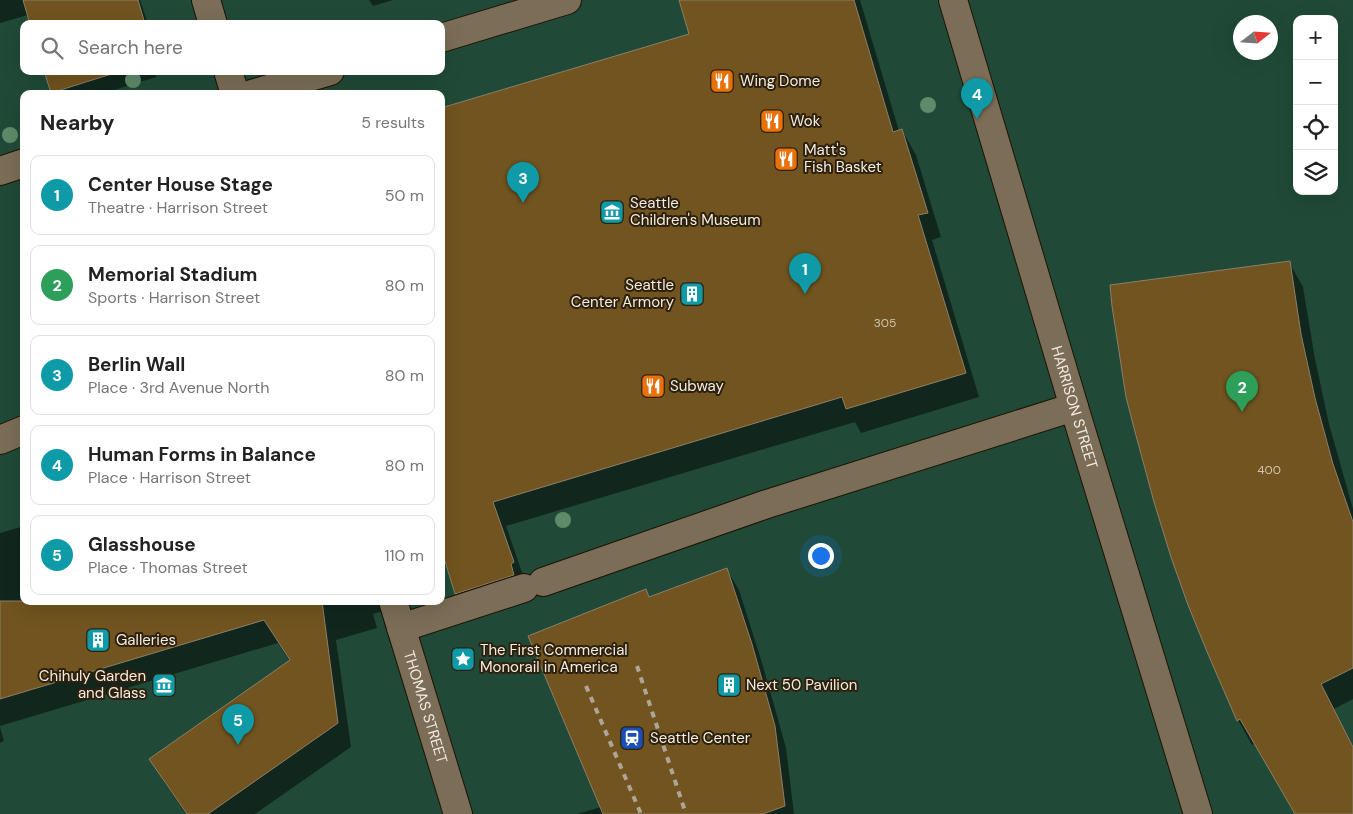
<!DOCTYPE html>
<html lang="en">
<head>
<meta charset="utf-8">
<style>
  :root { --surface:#fff; --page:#f6f6f6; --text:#222; --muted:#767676; --line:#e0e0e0; --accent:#0f766e }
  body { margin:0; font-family:"DM Sans",sans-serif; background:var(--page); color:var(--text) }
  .controls { position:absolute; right:15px; top:15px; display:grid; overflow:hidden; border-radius:10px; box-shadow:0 5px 20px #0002 }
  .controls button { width:45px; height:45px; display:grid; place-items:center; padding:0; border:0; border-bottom:1px solid var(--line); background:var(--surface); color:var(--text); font:25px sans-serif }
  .compass { position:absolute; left:1233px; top:15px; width:45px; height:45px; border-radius:50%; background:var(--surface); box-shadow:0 5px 20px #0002; rotate:73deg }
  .you { position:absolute; left:820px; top:555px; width:18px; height:18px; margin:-12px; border:4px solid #fff; border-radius:50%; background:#1a73e8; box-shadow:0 0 0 8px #1a73e833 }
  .badge { display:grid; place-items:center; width:32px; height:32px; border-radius:50%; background:var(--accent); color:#fff; font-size:16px; font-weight:700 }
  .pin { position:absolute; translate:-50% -41px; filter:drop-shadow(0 1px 2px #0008) }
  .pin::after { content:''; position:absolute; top:26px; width:18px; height:15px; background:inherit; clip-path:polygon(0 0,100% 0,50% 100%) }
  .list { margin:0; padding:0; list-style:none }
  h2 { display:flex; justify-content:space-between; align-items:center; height:65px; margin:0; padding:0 20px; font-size:21px }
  h2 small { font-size:16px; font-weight:400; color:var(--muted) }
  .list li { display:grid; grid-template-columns:32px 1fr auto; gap:15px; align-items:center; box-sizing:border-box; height:80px; margin:0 10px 10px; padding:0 10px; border:1px solid var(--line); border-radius:10px }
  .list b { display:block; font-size:19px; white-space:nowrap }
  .list p { margin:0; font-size:16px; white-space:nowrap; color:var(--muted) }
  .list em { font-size:16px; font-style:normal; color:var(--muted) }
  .icon { flex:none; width:28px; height:28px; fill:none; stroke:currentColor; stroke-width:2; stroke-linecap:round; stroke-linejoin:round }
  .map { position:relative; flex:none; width:1353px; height:814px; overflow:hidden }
  .search { position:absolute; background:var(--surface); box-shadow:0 5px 20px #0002; left:20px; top:20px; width:425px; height:55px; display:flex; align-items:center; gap:12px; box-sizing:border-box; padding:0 18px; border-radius:10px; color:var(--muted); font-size:19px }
  .panel { position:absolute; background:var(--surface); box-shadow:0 5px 20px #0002; left:20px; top:90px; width:425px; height:515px; border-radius:10px }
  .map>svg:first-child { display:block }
  .green { fill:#204a37; fill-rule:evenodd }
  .shadow { fill:#0007 }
  .building { fill:#71541f; stroke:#8d7f68 }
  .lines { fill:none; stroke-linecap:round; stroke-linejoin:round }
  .street-casing { stroke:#1e1302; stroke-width:30 }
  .street { stroke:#7b6d57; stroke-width:28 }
  .rail { stroke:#afa596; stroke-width:4; stroke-dasharray:6 6; stroke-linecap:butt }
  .tree { fill:#5f8b6a }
  .labels { text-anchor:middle; stroke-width:4; stroke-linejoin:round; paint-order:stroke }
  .number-label { font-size:12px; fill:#d3c6b0 }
  .poi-label { font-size:15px; fill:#f4ece0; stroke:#2d210d; text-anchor:start }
  .street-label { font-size:15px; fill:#f4ece0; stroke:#2d210d }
</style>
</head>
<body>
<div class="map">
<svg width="1353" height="814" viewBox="0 0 1353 814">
  <rect width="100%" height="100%" fill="#372b17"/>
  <path class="green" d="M0,0h1353v814h-1353zM1297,19h37v172h-37zM1240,22h30v30h-30zM24,24h417v47h-417zM24,94h417v507h-417z"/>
  <path class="shadow" d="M0,0h140l8,24h-117l-3,-9 -28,8z
    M369,0h24l-20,6z
    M680,0h180l39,131 3,-1 14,25 25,82 -9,3 47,157 -118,36 -6,-11 -349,104 21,61 -56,31 -14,-25 -11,-27 -5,-9v-447l250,-76z
    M46,71h109l1,6 -55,17h-48z
    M1289,262l14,25 12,72 14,65 24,85v190l-19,10 19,37v68h-57l-40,-71 -4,2 -14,-25 -29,-66z
    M24,526v75h356l3,10 -10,3 4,14 -41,12 15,107 -96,67h-69l-22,-32 -13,-23 139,-97 -12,-19 -278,83v-193z
    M727,570l12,20 24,76 23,82 8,66h-217l24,-7 45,-216 3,7z
    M0,727l4,14 -4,2z"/>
  <path class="building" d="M23,0h115l7,24h-115z
    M679,0h175l39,132 9,-3 26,84 -10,2 48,158 -120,36 -4,-12 -349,105 21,60 -3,2 3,11 -59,19 -14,-46v-440l248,-74z
    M44,71h77l-70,22z
    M1290,261l11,73 14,64 18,66 20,58v146l-32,16 32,63v67h-58l-55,-95 -3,2 -29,-67 -20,-49 -17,-48 -17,-55 -20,-74 -8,-31 -14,-91 -2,-21z
    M727,568l25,76 23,82 10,80 -22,8h-160l-75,-178 118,-47 3,8z
    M0,601h322l16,122 -130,91h-21l-38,-55 141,-99 -26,-40 -264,79z"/>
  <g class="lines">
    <g class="street-casing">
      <g id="street">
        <path d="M206,0l7,24"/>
        <path id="s1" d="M953,0l121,407 124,407"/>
        <path d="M441,38l126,-38"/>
        <path d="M228,71l7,23"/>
        <path d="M252,94l78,-23"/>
        <path d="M0,171l24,-8"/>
        <path d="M0,440l24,-10"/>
        <path d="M543,582l224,-78 307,-97"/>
        <path id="s2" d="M393,601l65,213"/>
        <path d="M401,628l123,-40"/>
      </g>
    </g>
    <use href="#street" class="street"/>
    <path class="rail" d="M637,666l49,148
      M586,686l55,128"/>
  </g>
  <g class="tree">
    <circle cx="133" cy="80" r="8"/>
    <circle cx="928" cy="105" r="8"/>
    <circle cx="10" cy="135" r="8"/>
    <circle cx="563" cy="520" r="8"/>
  </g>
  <defs>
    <g id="restaurant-square" transform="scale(1.25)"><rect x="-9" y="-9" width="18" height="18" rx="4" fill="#e8710a" stroke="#2d210d"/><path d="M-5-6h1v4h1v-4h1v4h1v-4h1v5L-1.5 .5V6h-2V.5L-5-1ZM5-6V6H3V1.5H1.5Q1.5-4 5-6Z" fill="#fff"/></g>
    <g id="museum-square" transform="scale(1.25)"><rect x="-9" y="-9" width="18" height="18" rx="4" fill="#0f9aa8" stroke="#2d210d"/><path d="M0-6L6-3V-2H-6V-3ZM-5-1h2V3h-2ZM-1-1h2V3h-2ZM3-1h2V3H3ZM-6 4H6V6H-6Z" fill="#fff"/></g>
    <g id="building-square" transform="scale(1.25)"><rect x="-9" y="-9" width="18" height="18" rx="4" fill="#0f9aa8" stroke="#2d210d"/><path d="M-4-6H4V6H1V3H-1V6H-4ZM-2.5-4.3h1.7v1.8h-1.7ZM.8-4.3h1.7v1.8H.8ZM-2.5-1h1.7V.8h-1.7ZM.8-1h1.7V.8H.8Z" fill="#fff"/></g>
    <g id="sight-square" transform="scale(1.25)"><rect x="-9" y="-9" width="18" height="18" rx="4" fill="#0f9aa8" stroke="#2d210d"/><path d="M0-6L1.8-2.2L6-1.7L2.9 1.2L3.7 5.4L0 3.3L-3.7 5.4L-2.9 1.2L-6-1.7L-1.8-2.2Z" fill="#fff"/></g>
    <g id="station-square" transform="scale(1.25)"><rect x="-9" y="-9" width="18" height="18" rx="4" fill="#1a4fb4" stroke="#2d210d"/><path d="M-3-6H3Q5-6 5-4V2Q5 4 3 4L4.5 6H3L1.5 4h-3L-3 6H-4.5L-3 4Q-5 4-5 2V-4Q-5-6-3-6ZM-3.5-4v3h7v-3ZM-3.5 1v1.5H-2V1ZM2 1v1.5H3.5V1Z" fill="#fff"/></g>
  </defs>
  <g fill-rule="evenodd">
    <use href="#restaurant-square" x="722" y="81"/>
    <use href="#restaurant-square" x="772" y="121"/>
    <use href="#restaurant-square" x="786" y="159"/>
    <use href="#museum-square" x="612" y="212"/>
    <use href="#building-square" x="692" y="294"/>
    <use href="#restaurant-square" x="653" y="386"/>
    <use href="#building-square" x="98" y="640"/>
    <use href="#sight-square" x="463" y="659"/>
    <use href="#museum-square" x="164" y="685"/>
    <use href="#building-square" x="729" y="685"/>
    <use href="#station-square" x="632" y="738"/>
  </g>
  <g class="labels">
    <g class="number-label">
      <text x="885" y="327">305</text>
      <text x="1269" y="474">400</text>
    </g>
    <g class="poi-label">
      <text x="740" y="86">Wing Dome</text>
      <text x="790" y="126">Wok</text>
      <text x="804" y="155">Matt's<tspan x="804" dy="17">Fish Basket</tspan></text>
      <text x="630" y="208">Seattle<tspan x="630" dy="17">Children's Museum</tspan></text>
      <text x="674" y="290" text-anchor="end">Seattle<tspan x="674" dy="17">Center Armory</tspan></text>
      <text x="670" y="391">Subway</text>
      <text x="116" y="645">Galleries</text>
      <text x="480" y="655">The First Commercial<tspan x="480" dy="17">Monorail in America</tspan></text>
      <text x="146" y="681" text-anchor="end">Chihuly Garden<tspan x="146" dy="17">and Glass</tspan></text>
      <text x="746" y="690">Next 50 Pavilion</text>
      <text x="650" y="743">Seattle Center</text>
    </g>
    <g class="street-label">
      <text dy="5" stroke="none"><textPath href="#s1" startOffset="425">HARRISON STREET</textPath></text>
      <text dy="5" stroke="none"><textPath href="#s2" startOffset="111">THOMAS STREET</textPath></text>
    </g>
  </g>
</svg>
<div class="controls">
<button>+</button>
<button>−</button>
<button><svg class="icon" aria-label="locate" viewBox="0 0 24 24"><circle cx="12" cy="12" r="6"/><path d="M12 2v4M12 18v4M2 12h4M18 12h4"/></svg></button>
<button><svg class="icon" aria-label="layers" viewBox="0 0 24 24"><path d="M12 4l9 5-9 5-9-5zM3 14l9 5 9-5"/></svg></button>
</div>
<svg class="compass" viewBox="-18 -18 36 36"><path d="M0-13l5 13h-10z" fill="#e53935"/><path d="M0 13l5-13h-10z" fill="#767676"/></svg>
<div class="you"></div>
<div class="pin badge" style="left:805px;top:294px;background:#0f9aa8">1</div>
<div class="pin badge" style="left:1242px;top:412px;background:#2e9e5b">2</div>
<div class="pin badge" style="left:523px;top:203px;background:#0f9aa8">3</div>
<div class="pin badge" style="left:977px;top:119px;background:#0f9aa8">4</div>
<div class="pin badge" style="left:238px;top:745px;background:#0f9aa8">5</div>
<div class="search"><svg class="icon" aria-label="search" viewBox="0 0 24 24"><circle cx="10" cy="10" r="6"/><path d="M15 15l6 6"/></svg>Search here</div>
<section class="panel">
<h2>Nearby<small>5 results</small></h2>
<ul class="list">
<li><span class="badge" style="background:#0f9aa8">1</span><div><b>Center House Stage</b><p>Theatre · Harrison Street</p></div><em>50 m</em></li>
<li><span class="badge" style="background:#2e9e5b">2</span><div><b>Memorial Stadium</b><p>Sports · Harrison Street</p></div><em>80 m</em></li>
<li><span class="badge" style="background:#0f9aa8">3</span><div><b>Berlin Wall</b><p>Place · 3rd Avenue North</p></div><em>80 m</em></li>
<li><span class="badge" style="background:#0f9aa8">4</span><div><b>Human Forms in Balance</b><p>Place · Harrison Street</p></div><em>80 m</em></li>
<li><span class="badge" style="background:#0f9aa8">5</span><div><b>Glasshouse</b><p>Place · Thomas Street</p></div><em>110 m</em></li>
</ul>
</section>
</div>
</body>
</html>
